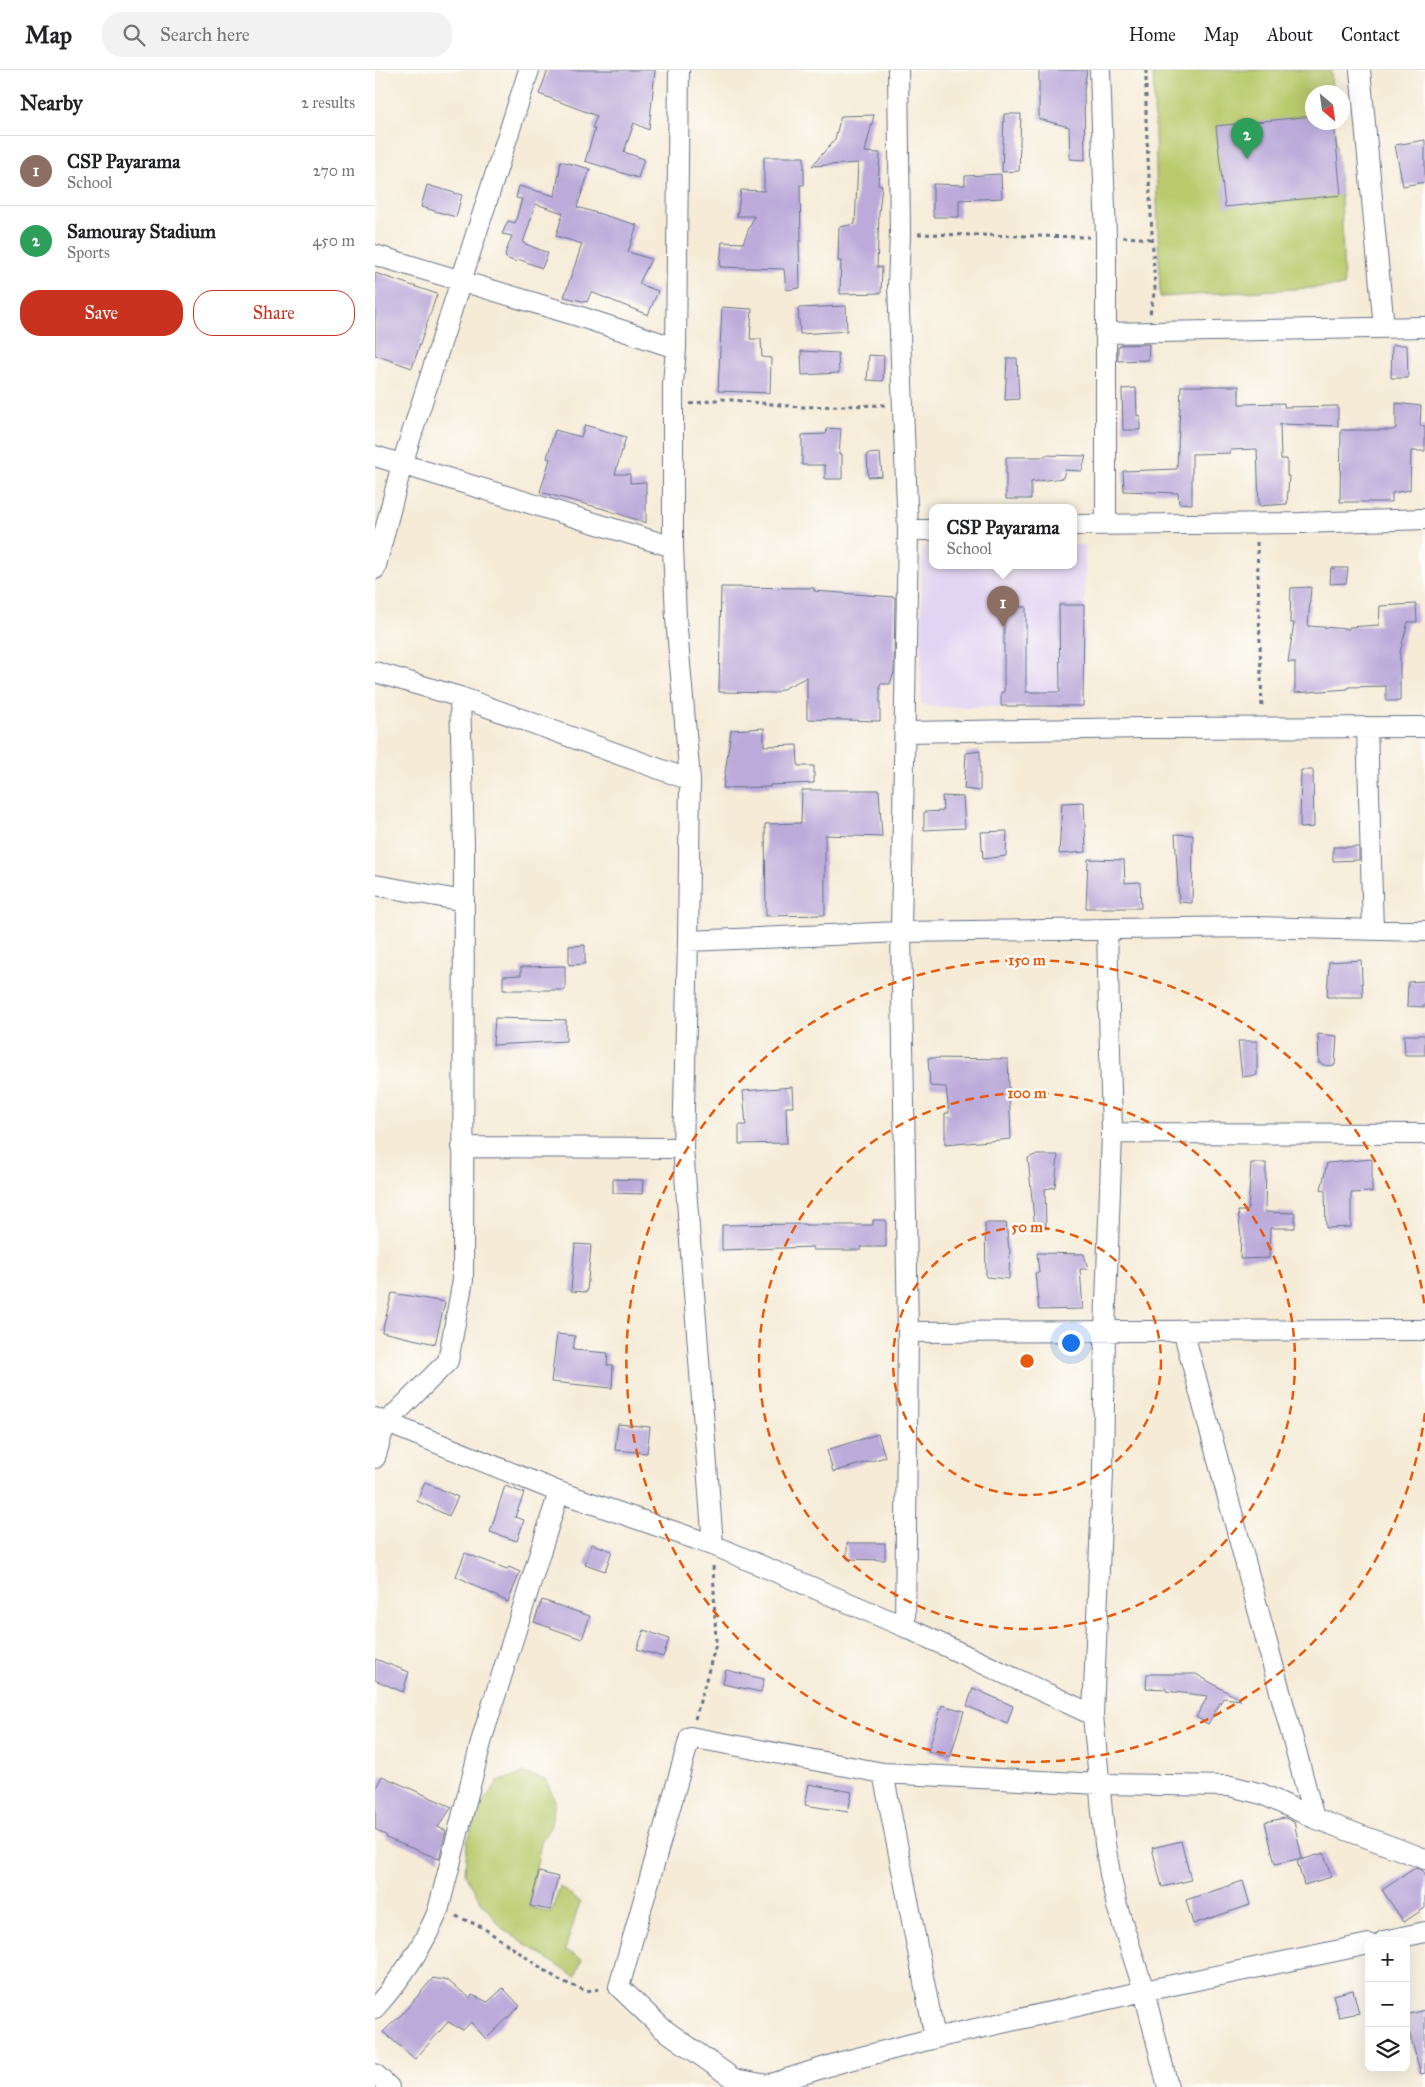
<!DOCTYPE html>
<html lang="en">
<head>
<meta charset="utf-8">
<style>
  :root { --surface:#fff; --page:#f2f2f2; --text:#202124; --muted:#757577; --line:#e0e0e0; --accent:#c8321e }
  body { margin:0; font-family:"IM FELL Great Primer",serif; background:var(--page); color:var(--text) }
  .controls { position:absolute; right:15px; bottom:15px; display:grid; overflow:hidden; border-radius:10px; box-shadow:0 5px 20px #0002 }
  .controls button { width:45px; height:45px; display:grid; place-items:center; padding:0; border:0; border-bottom:1px solid var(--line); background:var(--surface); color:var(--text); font:25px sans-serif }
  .compass { position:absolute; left:930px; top:15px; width:45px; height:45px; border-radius:50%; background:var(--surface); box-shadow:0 5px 20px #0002; rotate:151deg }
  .you { position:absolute; left:695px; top:1272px; width:18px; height:18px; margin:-12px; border:4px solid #fff; border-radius:50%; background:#1a73e8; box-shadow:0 0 0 8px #1a73e833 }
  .badge { display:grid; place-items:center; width:32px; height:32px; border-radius:50%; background:var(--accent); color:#fff; font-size:16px; font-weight:700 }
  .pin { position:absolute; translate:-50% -41px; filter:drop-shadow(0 1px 2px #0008) }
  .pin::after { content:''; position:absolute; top:26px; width:18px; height:15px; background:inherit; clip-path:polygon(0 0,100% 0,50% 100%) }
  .popup { position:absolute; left:554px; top:434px; width:148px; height:65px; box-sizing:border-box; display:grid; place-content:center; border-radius:10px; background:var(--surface); filter:drop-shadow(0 1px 4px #0005); font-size:16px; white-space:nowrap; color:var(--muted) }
  .popup b { font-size:19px; color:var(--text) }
  .popup::after { content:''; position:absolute; left:50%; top:100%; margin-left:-10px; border:10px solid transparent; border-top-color:var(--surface) }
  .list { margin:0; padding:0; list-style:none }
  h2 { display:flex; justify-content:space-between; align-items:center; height:65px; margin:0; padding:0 20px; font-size:21px }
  h2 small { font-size:16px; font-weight:400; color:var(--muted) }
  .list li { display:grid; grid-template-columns:32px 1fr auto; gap:15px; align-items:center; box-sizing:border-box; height:70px; padding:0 20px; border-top:1px solid var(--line) }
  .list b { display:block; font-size:19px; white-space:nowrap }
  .list p { margin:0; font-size:16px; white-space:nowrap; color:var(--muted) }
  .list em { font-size:16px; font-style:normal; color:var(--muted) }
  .actions { display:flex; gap:10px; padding:15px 20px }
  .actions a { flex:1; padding:11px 0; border:1px solid var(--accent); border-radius:20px; text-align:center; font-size:18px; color:var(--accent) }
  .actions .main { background:var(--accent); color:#fff }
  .icon { flex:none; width:28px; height:28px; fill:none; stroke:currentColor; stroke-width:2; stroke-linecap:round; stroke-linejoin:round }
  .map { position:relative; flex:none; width:1050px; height:2017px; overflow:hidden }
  header { display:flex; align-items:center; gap:30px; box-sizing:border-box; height:70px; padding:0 25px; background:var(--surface); border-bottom:1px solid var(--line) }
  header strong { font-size:24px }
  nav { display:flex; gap:28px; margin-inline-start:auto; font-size:18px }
  .search { width:350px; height:45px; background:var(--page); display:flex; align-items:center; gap:12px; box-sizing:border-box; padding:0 18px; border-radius:20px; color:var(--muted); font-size:19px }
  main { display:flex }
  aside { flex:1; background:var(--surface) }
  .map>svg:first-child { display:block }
  .built { fill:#e2d4f3 }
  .green { fill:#baca6d; stroke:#6a7c66 }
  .building { fill:#bbaada }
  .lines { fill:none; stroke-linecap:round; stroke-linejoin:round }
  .minor-casing { stroke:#677188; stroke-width:22 }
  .path { stroke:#677188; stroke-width:3; stroke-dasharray:4 4; stroke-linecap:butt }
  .minor { stroke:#fff; stroke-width:20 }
  .ring { fill:none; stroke:#e8590c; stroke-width:2.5; stroke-dasharray:9 6 }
  .centre { fill:#e8590c; stroke:#fdfcf7; stroke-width:2.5 }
  .ring-label { font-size:15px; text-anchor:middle; font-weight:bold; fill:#e8590c; stroke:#fdfcf7; stroke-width:5; stroke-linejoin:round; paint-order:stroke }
</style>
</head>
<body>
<header>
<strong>Map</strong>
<div class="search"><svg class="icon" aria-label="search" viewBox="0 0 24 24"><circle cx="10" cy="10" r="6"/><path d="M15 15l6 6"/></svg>Search here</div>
<nav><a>Home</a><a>Map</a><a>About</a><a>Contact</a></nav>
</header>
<main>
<aside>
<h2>Nearby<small>2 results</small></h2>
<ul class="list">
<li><span class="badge" style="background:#8d6e63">1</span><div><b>CSP Payarama</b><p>School</p></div><em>270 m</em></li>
<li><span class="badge" style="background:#2e9e5b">2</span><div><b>Samouray Stadium</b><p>Sports</p></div><em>450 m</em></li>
</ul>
<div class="actions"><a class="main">Save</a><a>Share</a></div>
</aside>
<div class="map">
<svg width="1050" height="2017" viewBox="0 0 1050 2017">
  <rect width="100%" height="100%" fill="#fdfcf7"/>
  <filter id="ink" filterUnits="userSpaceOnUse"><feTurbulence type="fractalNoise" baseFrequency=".02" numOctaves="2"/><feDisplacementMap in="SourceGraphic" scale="10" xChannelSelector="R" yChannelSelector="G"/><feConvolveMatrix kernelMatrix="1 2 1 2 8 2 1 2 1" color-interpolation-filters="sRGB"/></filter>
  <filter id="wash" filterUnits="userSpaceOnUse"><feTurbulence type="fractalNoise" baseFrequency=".0096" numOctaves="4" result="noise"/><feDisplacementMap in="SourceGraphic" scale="20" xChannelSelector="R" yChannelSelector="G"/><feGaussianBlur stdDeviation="1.12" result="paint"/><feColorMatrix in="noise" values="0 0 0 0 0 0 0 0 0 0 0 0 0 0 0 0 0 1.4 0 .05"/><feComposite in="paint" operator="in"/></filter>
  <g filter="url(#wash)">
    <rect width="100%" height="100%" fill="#f5ebd7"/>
    <path class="built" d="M551,475h7v21h140v-21h12l-1,162h-156l-7,-5 1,-151z"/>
    <path class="green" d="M778,0h178l1,22h-19v30l21,1 7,72 3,91 -184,11z
      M150,1703l21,7 9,21 -4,24 -10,17 -12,65 22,6 9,-26 20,15 -15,48 17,9 -7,18 -72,-48 -23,-29 -15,-26 2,-32 14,-38 18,-23z"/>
    <g id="blocks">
      <path class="building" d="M173,0h107l-6,60 -15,-7 -10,29 20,7 -6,19 -53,-17 10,-32 -3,-1 5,-12 -58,-22z
        M664,0h48l-3,19 1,71 -15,-1 -1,-32 -30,-8z
        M629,44h17l-2,57 -17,1z
        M499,45l-9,37 15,1 -2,32h4l-3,28 -2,54h5l-1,26 -41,1 1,-33h-3l1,-34 16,-3 3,-61 -46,3 23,-27 6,-23z
        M938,46v6h21l7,73 -116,12 -9,-81z
        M1050,70v42l-22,4 -8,-41z
        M389,87h40v28h-4l1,56h-2l1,47 -14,2 -2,-21 -64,-2 2,-25 21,1 11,-27h-17l4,-26 23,1z
        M186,91l29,8 -13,38 60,18 -9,27 23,7 -12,25 19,7 -10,24 -57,-23 -4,10 -23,-5 18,-53 -26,-8 7,-23 -27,-9 -13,39 25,10 -6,15 -24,-9 -2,3 -10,-4 -1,-4 7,-18 -10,-2 6,-13 7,2 7,-24 -6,-1 3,-12 36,10z
        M626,104l1,24 -43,2v17h-26v-33l32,1v-9z
        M52,115l35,10 -6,22 -35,-10z
        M0,203l62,21 -25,74 -37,-13z
        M471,236l1,25 -47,3 -2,-26z
        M347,237l30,2 -2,30h11l1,18 9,1 -1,35 -52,-2z
        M774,274l-1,16 -30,1v-14l3,-2z
        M1017,275h15l1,33h-17z
        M426,281l37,2 1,20 -37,2z
        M494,285l15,1 -1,25 -16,-1z
        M632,288h10l2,41 -14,1z
        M806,316h58v18l45,-1v4l54,-1v20l-58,-2 1,35h6v17h2l-2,28 -28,2 -2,-57 -27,1 1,3 -39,1v50l-13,-1 -1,-10 -54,-2 -1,-20 54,-2z
        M761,318l1,28 3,-1v15h-17l-1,-41z
        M1021,333l25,3 -1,20h5v25h-14l-1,39 -18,3v9h-52l1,-72h52l3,-2z
        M210,355l41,12 -11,37h15v9l16,-1v41l-42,-14 -64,-17 10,-33 -3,-1 8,-28 26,7z
        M452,358l14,1 -2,25h3v25h-17v-14h-23v-30l24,-1z
        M505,383l2,23 -14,1 -1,-23z
        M670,385l41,1 -4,15 -17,-1 -2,8 -32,4v17h-25v-42h39z
        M956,498h17l-2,15 -16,1z
        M346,517l93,1v3l81,6 -1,75 -4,12h-10v37l-73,-2v-42l-32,16 -56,-1z
        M936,517l-3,39 41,3v-2l30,-2 1,-19 36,-2 1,18h-9l-8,30v49h-14v-15l-38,1v2l-53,4v-31h-7l6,-39h-4l1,-35z
        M684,535h25l-1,101h-82v-14h3v-85h22v85h34z
        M389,658v18l33,-1 1,21h16v17l-44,2v2l-47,1 8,-58z
        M605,681v40l-16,-2 2,-36z
        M926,700h12l1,57 -14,1z
        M427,720h77l3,47 -57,-2v80l-59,1 -1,-92 36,-1z
        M567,726l21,1 2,31 -41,2v-18l19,-1z
        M709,732l2,50 -27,2 3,-51z
        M632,761l-1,25 -23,3 -2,-27z
        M800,764l18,1 -1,68 -13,-1z
        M958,777h26v13l-26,1z
        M713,789l36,1 1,23 15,-1 1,26h-55z
        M210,875v19l-16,1v-19z
        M986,890l2,37h-36l2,-35z
        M190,896v24h-62v-14l18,-1v-8z
        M1050,911v26l-18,-1 1,-24z
        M120,948l71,2v21l-73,4z
        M943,964l19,2 -2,29 -8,1 -8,-3z
        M1029,965h21v20h-20z
        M863,971h19v34l-15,2z
        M553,988l80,1 3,80 -66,6v-32h4l-3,-26 -16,-1z
        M417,1017l1,20h-7l1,36 -48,1v-19h7l-3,-34z
        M660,1085h23l-3,32 -10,2 1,40 -11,1 -7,-72z
        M997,1089v33l-21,1v34l-25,1 -1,-37 -4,-1 6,-27z
        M876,1093h15l-1,49 30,1v15h-25l-1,30 -29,1 1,-23 -3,-25h10z
        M238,1109l30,1 -1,14 -29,-1z
        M498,1150h13v27h-25v3h-48v-3l-91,3v-25l83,-1v1h68z
        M610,1153h21l3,26h1l-1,30 -23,-2z
        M200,1174l16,1 -4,47 -16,-1z
        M662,1183l47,1 4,15h-8l3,40 -44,1 -4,-37h4z
        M17,1223l53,9 -10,42 -53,-12z
        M182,1264l18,2 -2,14 35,3 -1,12h6l-1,23 -61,-6z
        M243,1354l32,3 -3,26 -32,-3z
        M503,1364l7,23 -52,15 -6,-22z
        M50,1412l33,15 -9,19 -32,-15z
        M130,1416l19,7 -9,24 9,3 -7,21 -27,-9z
        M472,1473h38v17l-38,-1z
        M217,1474l20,7 -7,20 -20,-7z
        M90,1483l42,16 2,-2 11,5 -12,30 -52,-26z
        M167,1530l48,16 -8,23 -48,-17z
        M269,1560l25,9 -6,18 -26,-8z
        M0,1589l34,13 -6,20 -28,-12z
        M351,1600l38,9 -3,13 -38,-8z
        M772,1604h49l45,26 -18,-2 -15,26 -12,-7 12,-21 -42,-5v-2l-20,-1z
        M598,1618l40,18 -6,18 -40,-18z
        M567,1635l22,6 -14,47 -22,-7z
        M7,1706l70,31 -14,20 8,4 -7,28 -53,-21 1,-2 -12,-7v-39z
        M434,1714l43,8 -4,20 -43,-7z
        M910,1748l9,4 8,36 -27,6 -10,-42z
        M806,1771l10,39 -29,7 -10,-39z
        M949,1783l7,24 -27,8 -7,-24z
        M1040,1798l7,2 3,4v34l-21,14 -22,-32z
        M164,1802l19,5 -8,33 -20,-4z
        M868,1811l7,24 -57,19 -7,-24z
        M58,1908l15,3 22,17 2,-3 16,7 15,-14 17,18 -34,33 -15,-17 -8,8 -15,-8 -33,37 -32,-27 20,-19z
        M978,1920l6,23 -20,4 -6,-22z
        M1050,1940v63l-4,1 -12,-42 -3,1v-18z"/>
    </g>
  </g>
  <g filter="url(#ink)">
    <use href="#blocks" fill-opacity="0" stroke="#677188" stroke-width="1"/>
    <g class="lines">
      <g class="minor-casing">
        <path id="minor" d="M304,0l-3,278 -3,36v163l3,71 14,162 -2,161 -5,207 30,397
          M523,0l2,164 -2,52 10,244 -7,402 7,400 -3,295
          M725,0l6,167v287
          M985,0l24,258
          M0,185l203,61 98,32
          M730,263l320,-6
          M0,386l298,91
          M698,455l228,-2 124,-4
          M533,460h25
          M0,499l27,-105 127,-394
          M0,602l85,25 230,83
          M992,657l6,203
          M531,662l238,-4 281,-1
          M0,815l89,16
          M732,859l5,204 -7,198 -2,141 -10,243 12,129 5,30 7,32 27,85 24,96
          M313,871l213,-9 350,-5 174,4
          M737,1063l313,1
          M87,1077l221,1
          M808,1260l131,488
          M533,1262l517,-2
          M0,1348l184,74 154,53 192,82 188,88
          M0,1388l10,-34 63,-63 15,-81 1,-433 -4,-150
          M508,1703l52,265
          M1009,1871l41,-9
          M994,1874l-225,47 -209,47 -97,25 -70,22 -34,-6 -72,-51 -43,-41 71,-250 193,36 217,11 130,2 32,8 52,24 111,41
          M0,1938c26,-29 48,-61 63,-97l45,-176 76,-243
          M0,2004l14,13"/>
      </g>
      <path class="path" d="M771,0v50l9,169 -5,25
        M543,164l171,3
        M748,167l29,2
        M315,334l32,-5 78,8 85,-2
        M882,472l5,168
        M320,1649l21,-75 -3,-80
        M81,1846l26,11 77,53 27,11 15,-2"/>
      <use href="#minor" class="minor"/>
    </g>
  </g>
  <g class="ring">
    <circle cx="652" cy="1291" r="134"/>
    <circle cx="652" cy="1291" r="268"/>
    <path d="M1050 1343A401 401 0 1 1 1050 1239"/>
  </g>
  <circle cx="652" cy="1291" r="8" class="centre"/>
  <g class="ring-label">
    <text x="652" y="895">150 m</text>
    <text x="652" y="1028">100 m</text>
    <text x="652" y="1162">50 m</text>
  </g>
</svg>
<div class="controls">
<button>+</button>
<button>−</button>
<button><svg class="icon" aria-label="layers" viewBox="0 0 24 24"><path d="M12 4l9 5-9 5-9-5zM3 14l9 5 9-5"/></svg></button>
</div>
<svg class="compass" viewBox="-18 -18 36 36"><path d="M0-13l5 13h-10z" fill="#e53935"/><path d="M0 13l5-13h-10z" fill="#757577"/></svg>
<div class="you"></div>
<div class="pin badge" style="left:628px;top:557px;background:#8d6e63">1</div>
<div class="popup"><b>CSP Payarama</b>School</div>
<div class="pin badge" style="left:872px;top:89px;background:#2e9e5b">2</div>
</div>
</main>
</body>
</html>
